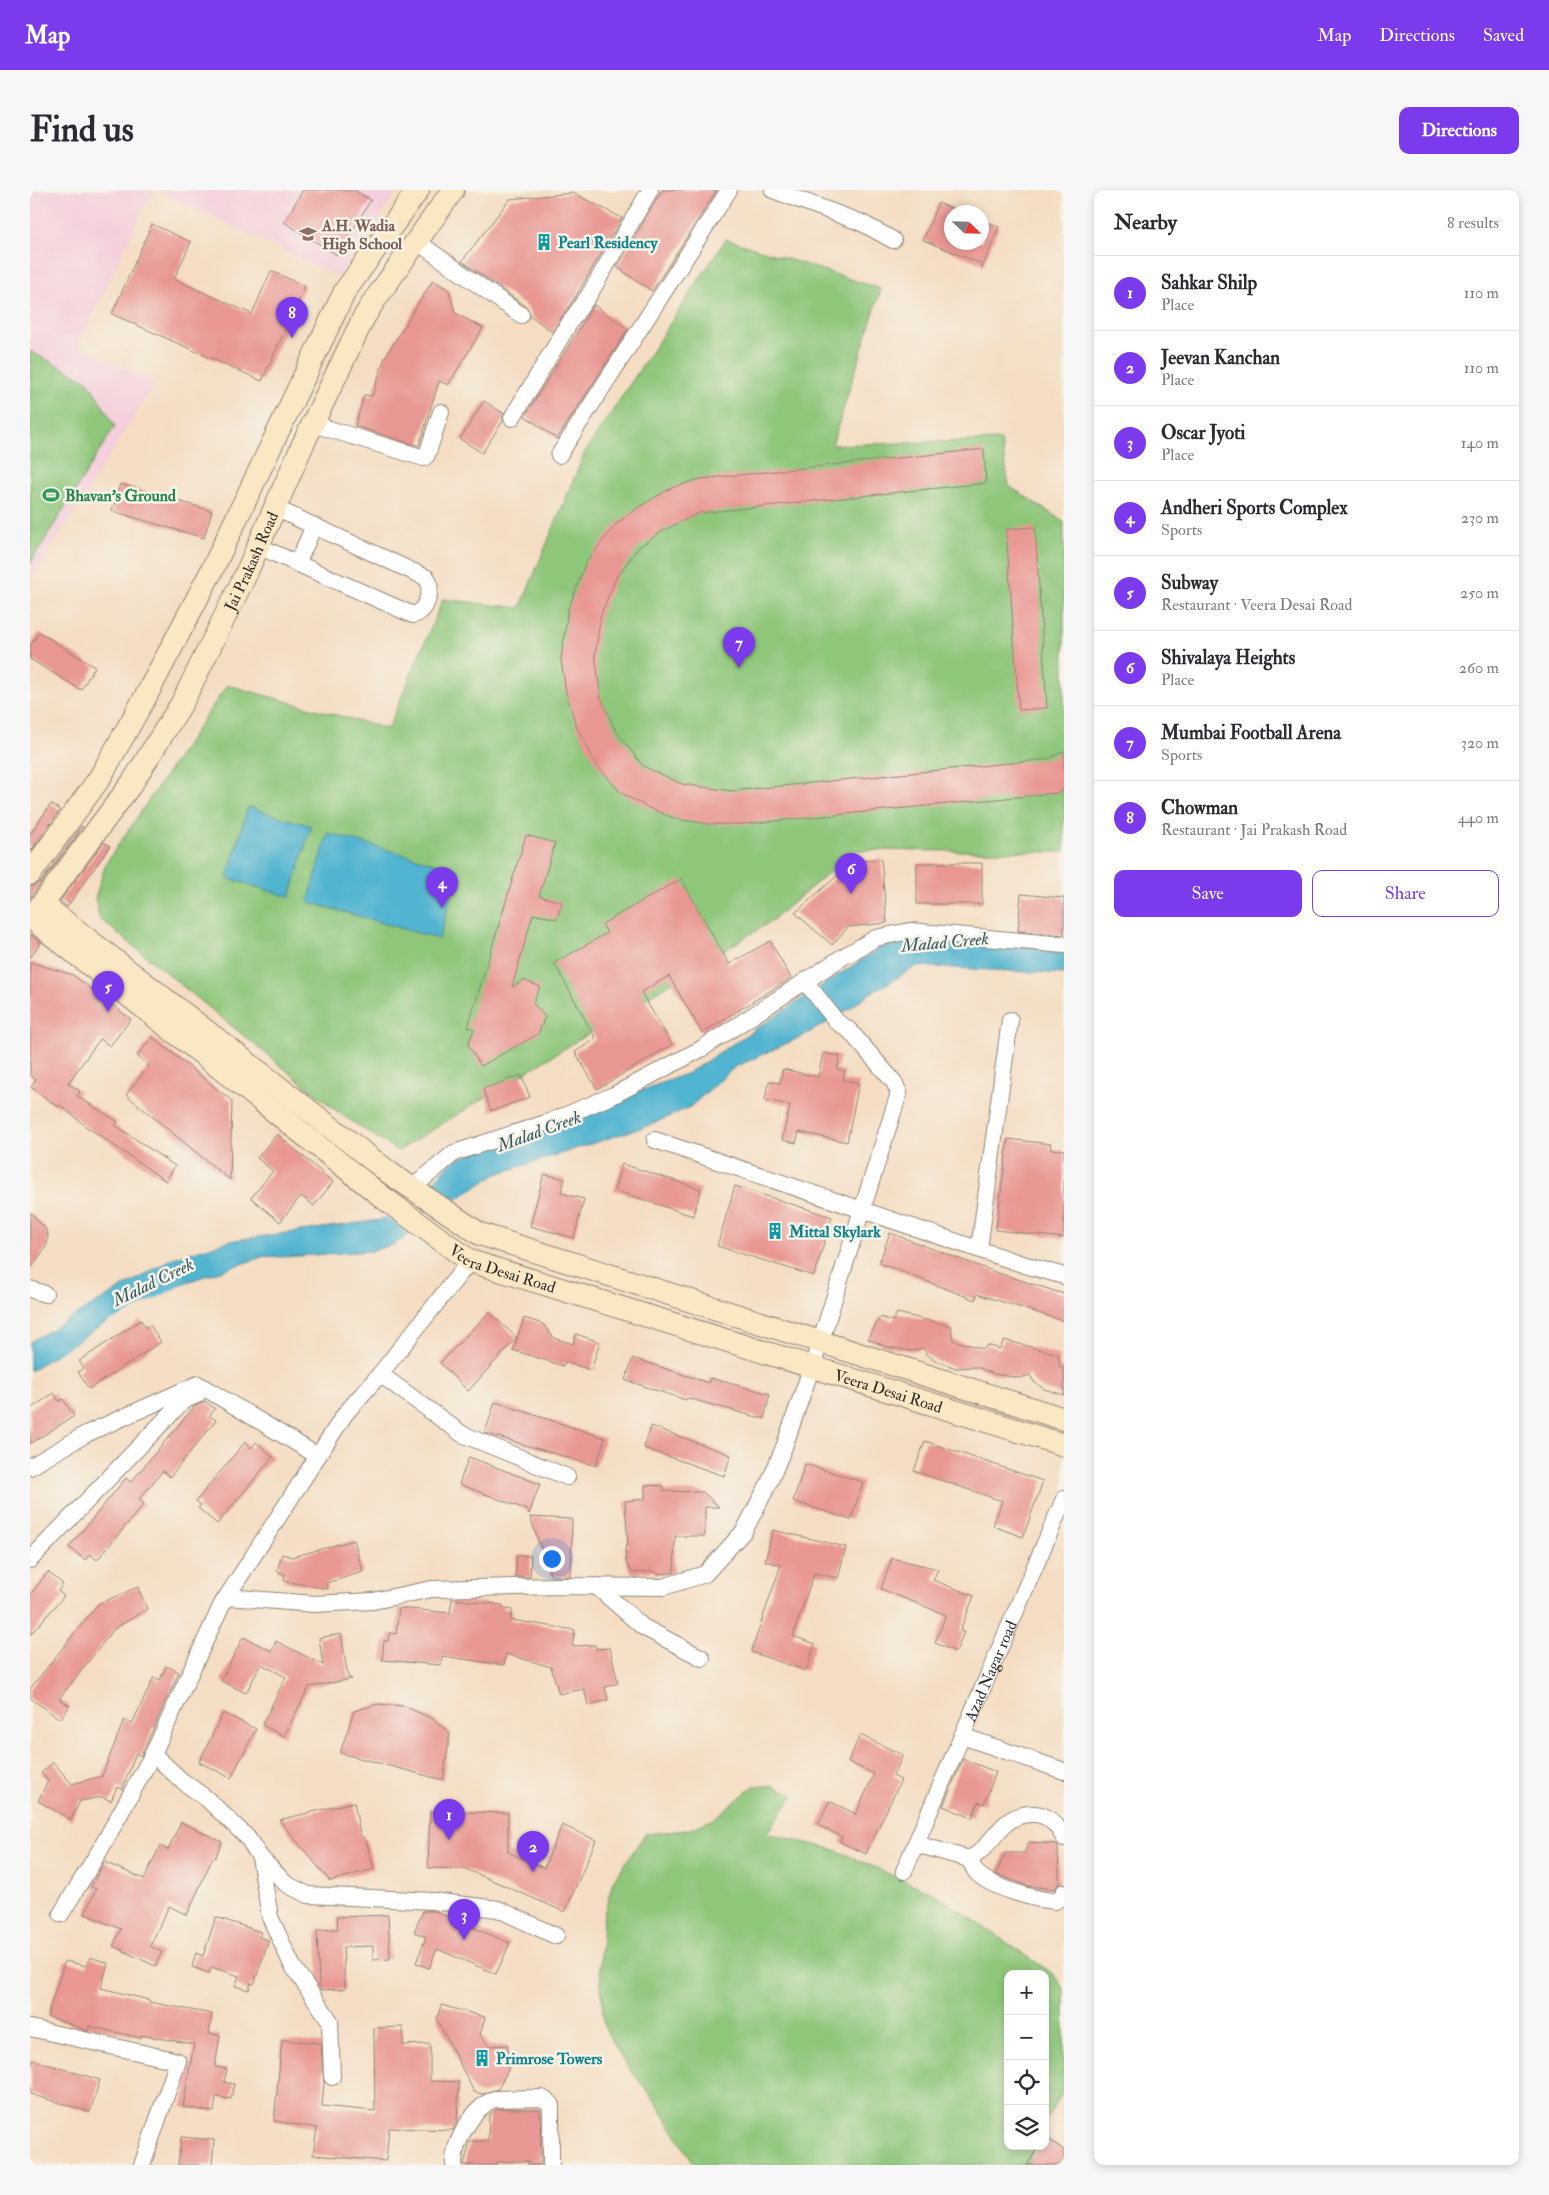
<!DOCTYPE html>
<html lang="en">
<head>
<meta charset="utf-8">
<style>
  :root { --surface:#fff; --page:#f7f7f7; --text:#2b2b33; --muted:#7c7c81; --line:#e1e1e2; --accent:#7c3aed }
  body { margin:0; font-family:"IM FELL Double Pica",serif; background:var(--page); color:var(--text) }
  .controls { position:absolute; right:15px; bottom:15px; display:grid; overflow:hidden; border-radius:10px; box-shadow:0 2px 8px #0003 }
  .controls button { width:45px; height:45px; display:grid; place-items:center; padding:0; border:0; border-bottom:1px solid var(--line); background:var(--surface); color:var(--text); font:25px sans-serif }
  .compass { position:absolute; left:914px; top:15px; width:45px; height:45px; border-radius:50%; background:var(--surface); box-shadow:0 2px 8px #0003; rotate:113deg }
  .you { position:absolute; left:521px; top:1368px; width:18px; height:18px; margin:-12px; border:4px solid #fff; border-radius:50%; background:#1a73e8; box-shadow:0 0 0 8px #1a73e833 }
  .badge { display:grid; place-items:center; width:32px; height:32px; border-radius:50%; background:var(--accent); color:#fff; font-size:16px; font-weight:700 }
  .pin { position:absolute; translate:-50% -41px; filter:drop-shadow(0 1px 2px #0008) }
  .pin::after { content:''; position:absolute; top:26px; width:18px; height:15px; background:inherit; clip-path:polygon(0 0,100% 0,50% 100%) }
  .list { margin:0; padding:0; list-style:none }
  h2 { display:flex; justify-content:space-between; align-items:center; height:65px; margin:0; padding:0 20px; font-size:21px }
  h2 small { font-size:16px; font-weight:400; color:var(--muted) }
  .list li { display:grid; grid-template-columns:32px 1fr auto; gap:15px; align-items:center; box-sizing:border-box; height:75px; padding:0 20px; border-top:1px solid var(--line) }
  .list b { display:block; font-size:19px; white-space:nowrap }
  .list p { margin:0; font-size:16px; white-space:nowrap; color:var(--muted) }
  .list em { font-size:16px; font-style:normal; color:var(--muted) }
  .actions { display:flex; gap:10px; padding:15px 20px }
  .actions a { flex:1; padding:11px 0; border:1px solid var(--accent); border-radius:10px; text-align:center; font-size:18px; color:var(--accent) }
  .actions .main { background:var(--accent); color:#fff }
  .icon { flex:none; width:28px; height:28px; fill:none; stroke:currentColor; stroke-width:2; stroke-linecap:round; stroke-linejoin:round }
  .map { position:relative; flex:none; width:1034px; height:1975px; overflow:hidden; border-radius:10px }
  header { display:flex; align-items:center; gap:30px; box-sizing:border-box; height:70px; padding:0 25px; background:var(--accent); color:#fff }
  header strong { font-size:24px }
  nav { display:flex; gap:28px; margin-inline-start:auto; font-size:18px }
  .intro { display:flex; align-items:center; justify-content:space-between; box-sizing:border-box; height:120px; padding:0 30px }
  h1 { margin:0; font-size:35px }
  .button { padding:12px 22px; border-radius:10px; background:var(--accent); color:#fff; font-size:18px; font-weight:700 }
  main { display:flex; gap:30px; padding:0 30px }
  aside { flex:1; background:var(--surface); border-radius:10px; box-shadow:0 2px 8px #0003 }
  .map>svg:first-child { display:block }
  .built { fill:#f5cfdb }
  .green { fill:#8ec67a; stroke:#5c7852 }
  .water { fill:#51b4d0; stroke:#3e707e }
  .pier { fill:#f4ddc2 }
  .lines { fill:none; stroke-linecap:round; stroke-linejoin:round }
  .stream { stroke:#51b4d0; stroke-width:5.5 }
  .building { fill:#e99793 }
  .street-casing { stroke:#908476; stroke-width:18 }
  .secondary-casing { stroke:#908476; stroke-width:24 }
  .street { stroke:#fff; stroke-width:16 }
  .secondary { stroke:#fae7c3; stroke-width:22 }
  .labels { text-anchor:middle; stroke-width:5; stroke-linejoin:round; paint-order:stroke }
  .education-label { font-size:16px; font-weight:bold; fill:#785e54; stroke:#f7f3e8; text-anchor:start }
  .culture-label { font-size:16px; font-weight:bold; fill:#0d838f; stroke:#f7f3e8; text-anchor:start }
  .leisure-label { font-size:16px; font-weight:bold; fill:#27864d; stroke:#f7f3e8; text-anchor:start }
  .street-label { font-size:16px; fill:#2b2b2b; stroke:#f7f3e8 }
  .water-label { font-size:18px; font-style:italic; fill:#385b65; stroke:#f7f3e8 }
</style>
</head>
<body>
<header>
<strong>Map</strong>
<nav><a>Map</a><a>Directions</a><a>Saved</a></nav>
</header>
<div class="intro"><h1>Find us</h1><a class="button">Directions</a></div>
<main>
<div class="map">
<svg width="1034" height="1975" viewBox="0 0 1034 1975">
  <rect width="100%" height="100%" fill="#f7f3e8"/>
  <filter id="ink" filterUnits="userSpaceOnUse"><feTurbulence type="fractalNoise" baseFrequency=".02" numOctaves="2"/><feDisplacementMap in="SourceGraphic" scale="10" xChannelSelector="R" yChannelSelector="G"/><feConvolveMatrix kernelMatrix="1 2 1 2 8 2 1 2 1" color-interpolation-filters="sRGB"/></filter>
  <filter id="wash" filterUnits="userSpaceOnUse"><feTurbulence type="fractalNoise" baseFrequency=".0096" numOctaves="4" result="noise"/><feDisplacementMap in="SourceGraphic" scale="20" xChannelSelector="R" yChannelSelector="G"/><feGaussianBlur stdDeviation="1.12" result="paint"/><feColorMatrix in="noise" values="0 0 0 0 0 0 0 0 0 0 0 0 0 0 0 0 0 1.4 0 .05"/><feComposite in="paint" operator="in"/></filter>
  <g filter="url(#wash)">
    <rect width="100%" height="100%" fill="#f4ddc2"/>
    <path class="built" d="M0,0h123l-75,155 77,38 -125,199z
      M126,0h243l-60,87z"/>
    <path class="green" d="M696,49l155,50 -49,156 169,-5 8,46 55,36v330l-208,-2 -86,72 -372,229 -59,-38 -239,-194 -5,-21 11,-35 121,-178 161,44 55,-130 77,9 65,-156z
      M0,161l58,30 27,45 -85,138z
      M724,1596h20l20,9 -27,38 68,17 100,44 117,79 12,15v102l-19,32v-148h-37v172h27l-8,19h-332l-40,-64 -33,-42 -18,-33 -4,-57 3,-51 10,-37 32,-47 42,-4 25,-10z"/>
    <path class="water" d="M218,617l63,19 -21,71 -63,-19z
      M298,643l131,37 -20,69 -131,-37z
      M876,748l158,9v27l-147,-8 -48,28 -27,20 -39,22 -68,31 -45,40 -40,18 -153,49 -30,18 -58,43 -17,10 -21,6 -88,6 -18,-1 -114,38 -121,77v-29l143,-84 56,-17 151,-21 27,-15 20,-17 26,-27 235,-88 190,-124z"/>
    <path class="pier" d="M400,991l27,21 -44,34 -29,-22 22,-12z"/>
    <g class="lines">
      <path class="stream" d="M84,1127l62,-32"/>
    </g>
    <g id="blocks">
      <path class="building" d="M273,0h51l17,10 -34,55 -53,-33z
        M632,0h55l-65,101 -35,-24z
        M543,3l49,25 -45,76 -25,38 -21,-16 -4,-9 -65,-46 48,-62z
        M908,13l14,5v34h30v-22l17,7 -17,41v-4l-59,-24z
        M122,34l39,18 -17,37 78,35 19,-43 34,15 -43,95 -150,-67z
        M403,90l16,10 6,23 28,15 -35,57 -9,-4 -20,65 -64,-20 9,-31 8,1 13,-39z
        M564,115l34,24 -71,110 -32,-23z
        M454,211l19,12v8l-21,32 -22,-14z
        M954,259l2,34 -287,30 -35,17 -25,17 -22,29 -16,38 -6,41 6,43 14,32 28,36 39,18 50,7 317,-32 15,-8v38l-7,4 -312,31h-37l-32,-5 -27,-11 -28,-15 -25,-29 -19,-36 -11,-35 -5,-34 7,-49 18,-48 31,-39 22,-16 32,-19 29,-9z
        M90,294l92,27 -8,27 -92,-27z
        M1005,337l12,181 -28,2 -13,-181z
        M9,442l56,35 -14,23 -51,-31v-12z
        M21,614l9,6 -30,42v-18z
        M51,636l2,1 -53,71v-11l11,-5z
        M496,645l29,8 -16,53 23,6 -5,17 -24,-5 -21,73 12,-7 16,7 -7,16 12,14 -7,17 -57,32 -13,-21 6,-16 -6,-2z
        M74,652l6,4 -43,61 -7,-6z
        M851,669l6,64 -39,4 -16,18 -37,-32 43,-38 -1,-12z
        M887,673h65v41h-65z
        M651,689l48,85 41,-23 21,37 -89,55 -33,-57 -28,16 31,53 -75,44 -22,-37 21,-13 -42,-76 53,-30 -5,-9z
        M991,704l43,4v37l-46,-4z
        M0,744l11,9 -11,15z
        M0,772l43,13 58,44 -21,27 -10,-7 -32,44 12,8 -3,5 41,26 -3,3 60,41 -9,15 -82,-56 -24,-20 -2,2 -27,-20 5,-7 -6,-5z
        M122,847l80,64 -2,79 -104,-85 23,-29 -12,-10z
        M793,863l17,3 -3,13 8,2 -2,9 16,3 -12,59 -48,-10 -3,11 -14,-3 8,-35 -25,-5 4,-19 11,2 3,-14 35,8z
        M491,885l9,22 -39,14 -8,-22z
        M247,944l56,48 -19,24 -13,-10 -21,26 -29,-24 22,-27 -16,-13z
        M978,949l43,5 -1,5 14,1v88l-68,-8z
        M592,974l79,25 -8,27 -79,-26z
        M514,984l21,5 -4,14 23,6 -10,39 -44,-12z
        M705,996l97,31 -18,59 -97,-30z
        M0,1022l15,16 3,7 -1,10 -17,25z
        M860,1043l105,39 69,22v27l-87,-27 -2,6 -96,-37z
        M459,1122l28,26 -49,53 -28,-28z
        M867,1123l54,13 2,14 31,9 3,-4 13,4 4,-9 54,14 2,13 4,1v27l-20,-6 -10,-7 -4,-7 -10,3 -26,-4 -17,-7 -21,1 -19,-7 -10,-6 -4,-7 -11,3 -25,-4 -19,-8 12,-22 13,4z
        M494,1128l19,6 11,14 19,6 3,-10 24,8 -9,28 -26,-8 -2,4 -50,-16z
        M111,1130l5,8 4,-3 11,17 -72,47 -11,-17 6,-4 -5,-7z
        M603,1168l76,25 1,-5 60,16 -6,25 -77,-21 -1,2 -61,-20z
        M24,1203l5,8 4,-2 11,17 -44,28v-35z
        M175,1211l10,8 -6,7 7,4 -46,57 -7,-6 -24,28 5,5 -47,56 -7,-6 -5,6 -16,-13 57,-69 5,4 63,-75z
        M465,1212l110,36 -9,28 -111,-33z
        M621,1236l80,29 -7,21 -80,-28z
        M895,1251l118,40 -20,56 -30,-11 9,-25 -88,-30z
        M215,1252l6,6 5,-6 17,15 -56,67 -19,-16 3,-3 -5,-4z
        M439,1267l71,27 -11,30 -2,-4 -68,-26z
        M775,1274l58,18 -12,38 -58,-19z
        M615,1295l19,1v5l39,1 16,15h-14v29h-30l-1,37 -19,1v-3l-23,2 -6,-10 -1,-17h3l-3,-45 20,-2z
        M500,1327l42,2 -1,57h-20z
        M743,1340l73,17 -8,31 -24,-5 -21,63 22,8 -9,27 -55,-19 30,-87 -16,-4z
        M324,1350l9,32 -37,11 2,6 -44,-8 1,-7 -8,-3 5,-17 10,3z
        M487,1365l14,1 -1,21h-15z
        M862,1368l46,11 -5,11 41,16 -14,35 4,1 -8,20 -21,-9 11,-28 -65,-26z
        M18,1382l15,12 -5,7 6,5 -34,39v-40z
        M108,1397l9,22 -33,20 -55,70 11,7 -10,13 -30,-21v-9l68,-85z
        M422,1409l51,6 -1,3 10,2 -1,10 64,10 -3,16 23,-1 1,4 14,-1 8,35 -13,4 3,13 -20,5 -4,-16 -25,5 -8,-27 -45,-13 -2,11 -62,-9 -1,9 -59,-5 2,-19h4l1,-8 7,1 3,-26 51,5z
        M311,1444l7,43 4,2 -43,8 -25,49 -22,-11 24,-48 -25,-13 -15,29 -25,-12 22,-44 29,14 4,-10 47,24 -4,-27z
        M136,1476l13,6 -35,77 -3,7 -5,-3 -14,36 -5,-2 -6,14 -9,-4 -22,4 -9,19 -33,-19 10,-20 -7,-8 12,-11 19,22 30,-8 22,-56 8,4 22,-47 6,3z
        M348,1514l26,2 29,13 17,14 -7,47 -103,-27 14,-42z
        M193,1523l33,16 -25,49 -32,-16z
        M830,1545l43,20 -10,21 8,4 -35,74 -26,-12 2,-5 -24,-12 11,-24 27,13 18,-40 -26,-12z
        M933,1569l33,13 -12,32 -6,-2 -6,16 -29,-12z
        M324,1612l6,32 6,6 8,29 -44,12 -51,-61z
        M400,1621l78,2v39l36,16 18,-43 34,15 -31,72 -99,-43 -38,-1z
        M151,1632l41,20 -7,16 -2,-1 -26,58 -18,-9 -19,40 12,6 -7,14 -42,-20 8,-17 -36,-15 11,-25 -5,-2 13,-25 40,17 16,-33 8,4z
        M999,1652l27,2 2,2 1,38 -5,5 -26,-3 -32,-12 9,-21h19z
        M393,1721h11l76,32 -14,31 -59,-25 -8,19 -13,-5 10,-26 -12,-5z
        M358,1725l2,44 -17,1v-14l-30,1 2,42 -24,1 -2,-4 -2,-56 21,-1 -1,-12z
        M186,1727l45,15 -2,5 10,3 -15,44 -3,-1 -2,7 -14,-4 4,-10 -28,-9 -2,6 -17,-6 4,-14 7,3z
        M60,1767l18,6 -7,25 48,12v2l63,12 -3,20 11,1 -5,32 12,2 -3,13 10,2 -3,15 -15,-2 -2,15 -31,-5 11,-63 -53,-9v3l-52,-12 -1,5 -41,-15 18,-55 22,5z
        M411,1815l44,12 -5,18 9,11 19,-1v25l-10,19 -15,5 -9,-2 -37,-73z
        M373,1837v18l27,-1v37l29,1 -2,40 -4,8 -64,-2 -3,33 -73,-6 4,-27 -43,-7 8,-81 39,3 3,40 -2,23 53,5 -1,-83z
        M3,1870l67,20 -10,32 -60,-18v-23z
        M467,1919h43l1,56h-13v-4l-32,1v3h-32l6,-24h18l1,-26z
        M151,1947l33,3 -2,25h-34z
        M1015,1947l19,13v15h-37l12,-19h6z"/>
    </g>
  </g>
  <g filter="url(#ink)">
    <use href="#blocks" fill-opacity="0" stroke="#908476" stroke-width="1"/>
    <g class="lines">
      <g class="street-casing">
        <g id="street">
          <path d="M743,0l89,33 31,17"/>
          <path d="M386,51l105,74"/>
          <path d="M482,228l58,-96 19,-27 61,-105"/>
          <path d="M283,234l111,34 3,-3 14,-43"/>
          <path d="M529,265l170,-265"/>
          <path d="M228,356l155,69c14,-3 20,-25 14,-37l-152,-70"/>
          <path d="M267,374l17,-38"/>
          <path d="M625,950l367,124 42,12"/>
          <path d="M382,998l42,-35 98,-32 62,-26 87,-46 140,-91 35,-20 34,-7 154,14"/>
          <path d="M949,1059l31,-229"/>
          <path d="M0,1099l15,5"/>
          <path d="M350,1184l82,60 105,43"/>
          <path d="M0,1277l56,-33 112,-50 120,72"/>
          <path d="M0,1370l153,-159 14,-6"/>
          <path d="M566,1396l47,41 59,31"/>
          <path d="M197,1407l87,7 59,-3 59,-12 127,-3 104,1 42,-13 39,-43 25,-48 15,-36 36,-104 79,-250 -5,-11 -45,-52 -12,-8 -32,-41"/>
          <path d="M932,1546l102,35"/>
          <path d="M123,1564l28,26 26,19 40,38 13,20 26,27 22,11 125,6 65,8 58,27"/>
          <path d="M886,1654l53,15c27,-13 30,-47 66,-45 14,1 23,12 29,24"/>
          <path d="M230,1667l10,60 22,48 38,56 2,56"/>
          <path d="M939,1669c3,5 5,11 8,14 13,14 59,27 78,28l6,-4 3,-5"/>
          <path id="s1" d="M874,1681l160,-372"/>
          <path d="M31,1724l39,-64 53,-96 69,-150 123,-190 35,-40 90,-113"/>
          <path d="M0,1838l148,33 -36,104"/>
          <path d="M424,1975c-1,-23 19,-57 40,-66l48,-1 9,6v61"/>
        </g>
      </g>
      <g class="secondary-casing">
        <g id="secondary">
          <path d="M0,684l69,-95 48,-85 64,-122 134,-281 73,-101"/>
          <path d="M12,714l349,270 89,60 584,185"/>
          <path id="s2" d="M3,726l99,-133 50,-80 63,-127 58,-132 60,-125 11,-18 79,-111"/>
          <path id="s3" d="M2,729l353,280 85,62 594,184"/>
        </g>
      </g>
      <use href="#street" class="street"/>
      <use href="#secondary" class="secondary"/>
    </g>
  </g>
  <defs>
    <g id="school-bare" transform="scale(1.35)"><path d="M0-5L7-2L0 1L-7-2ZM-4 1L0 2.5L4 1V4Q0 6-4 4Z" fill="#8d6e63" stroke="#f7f3e8" stroke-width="2.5" paint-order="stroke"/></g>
    <g id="building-bare" transform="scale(1.35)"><path d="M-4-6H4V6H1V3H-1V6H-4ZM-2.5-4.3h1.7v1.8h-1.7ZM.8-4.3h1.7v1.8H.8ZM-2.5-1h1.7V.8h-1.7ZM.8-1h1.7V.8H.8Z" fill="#0f9aa8" stroke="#f7f3e8" stroke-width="2.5" paint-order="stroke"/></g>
    <g id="stadium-bare" transform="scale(1.35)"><path d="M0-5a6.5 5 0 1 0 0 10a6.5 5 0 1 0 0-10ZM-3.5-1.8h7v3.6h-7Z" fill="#2e9e5b" stroke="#f7f3e8" stroke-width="2.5" paint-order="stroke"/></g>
  </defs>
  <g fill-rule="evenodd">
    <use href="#school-bare" x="278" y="44"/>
    <use href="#building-bare" x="514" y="52"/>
    <use href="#stadium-bare" x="21" y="305"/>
    <use href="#building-bare" x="745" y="1041"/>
    <use href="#building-bare" x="452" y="1868"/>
  </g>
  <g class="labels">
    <g class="education-label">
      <text x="292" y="41">A.H. Wadia<tspan x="292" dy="18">High School</tspan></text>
    </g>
    <g class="culture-label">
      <text x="528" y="58">Pearl Residency</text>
      <text x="759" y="1047">Mittal Skylark</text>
      <text x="466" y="1874">Primrose Towers</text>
    </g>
    <g class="leisure-label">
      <text x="35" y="311">Bhavan's Ground</text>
    </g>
    <g class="street-label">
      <text dy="6" stroke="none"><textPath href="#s2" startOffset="418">Jai Prakash Road</textPath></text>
      <text dy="6" stroke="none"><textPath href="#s3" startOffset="589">Veera Desai Road</textPath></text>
      <text dy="6" stroke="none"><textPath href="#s3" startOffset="994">Veera Desai Road</textPath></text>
      <text dy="6" stroke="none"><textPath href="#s1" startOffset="218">Azad Nagar road</textPath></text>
    </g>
    <g class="water-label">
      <text transform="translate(915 752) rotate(-5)" y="6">Malad Creek</text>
      <text transform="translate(509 941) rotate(-20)" y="6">Malad Creek</text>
      <text transform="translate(123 1092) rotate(-26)" y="6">Malad Creek</text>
    </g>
  </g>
</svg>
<div class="controls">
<button>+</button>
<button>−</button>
<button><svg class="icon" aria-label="locate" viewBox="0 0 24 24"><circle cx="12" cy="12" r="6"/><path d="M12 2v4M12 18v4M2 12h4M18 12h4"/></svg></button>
<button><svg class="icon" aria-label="layers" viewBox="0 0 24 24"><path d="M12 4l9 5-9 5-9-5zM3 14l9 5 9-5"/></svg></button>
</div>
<svg class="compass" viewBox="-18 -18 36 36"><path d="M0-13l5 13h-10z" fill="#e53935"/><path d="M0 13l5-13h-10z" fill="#7c7c81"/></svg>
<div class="you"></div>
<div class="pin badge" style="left:419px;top:1650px">1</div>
<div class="pin badge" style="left:503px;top:1682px">2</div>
<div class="pin badge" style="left:434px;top:1750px">3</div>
<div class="pin badge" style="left:412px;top:718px">4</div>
<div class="pin badge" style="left:78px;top:822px">5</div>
<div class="pin badge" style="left:821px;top:704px">6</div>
<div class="pin badge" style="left:709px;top:478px">7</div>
<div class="pin badge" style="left:262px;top:148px">8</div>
</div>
<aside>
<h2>Nearby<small>8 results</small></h2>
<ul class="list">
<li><span class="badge">1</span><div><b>Sahkar Shilp</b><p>Place</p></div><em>110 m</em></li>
<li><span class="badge">2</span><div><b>Jeevan Kanchan</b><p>Place</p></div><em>110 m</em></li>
<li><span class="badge">3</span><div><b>Oscar Jyoti</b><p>Place</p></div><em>140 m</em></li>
<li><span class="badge">4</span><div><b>Andheri Sports Complex</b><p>Sports</p></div><em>230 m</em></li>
<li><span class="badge">5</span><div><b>Subway</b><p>Restaurant · Veera Desai Road</p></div><em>250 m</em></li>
<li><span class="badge">6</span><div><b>Shivalaya Heights</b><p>Place</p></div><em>260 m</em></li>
<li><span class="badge">7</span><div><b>Mumbai Football Arena</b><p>Sports</p></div><em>320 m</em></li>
<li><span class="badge">8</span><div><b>Chowman</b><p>Restaurant · Jai Prakash Road</p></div><em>440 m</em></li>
</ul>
<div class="actions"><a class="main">Save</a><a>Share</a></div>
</aside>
</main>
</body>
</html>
